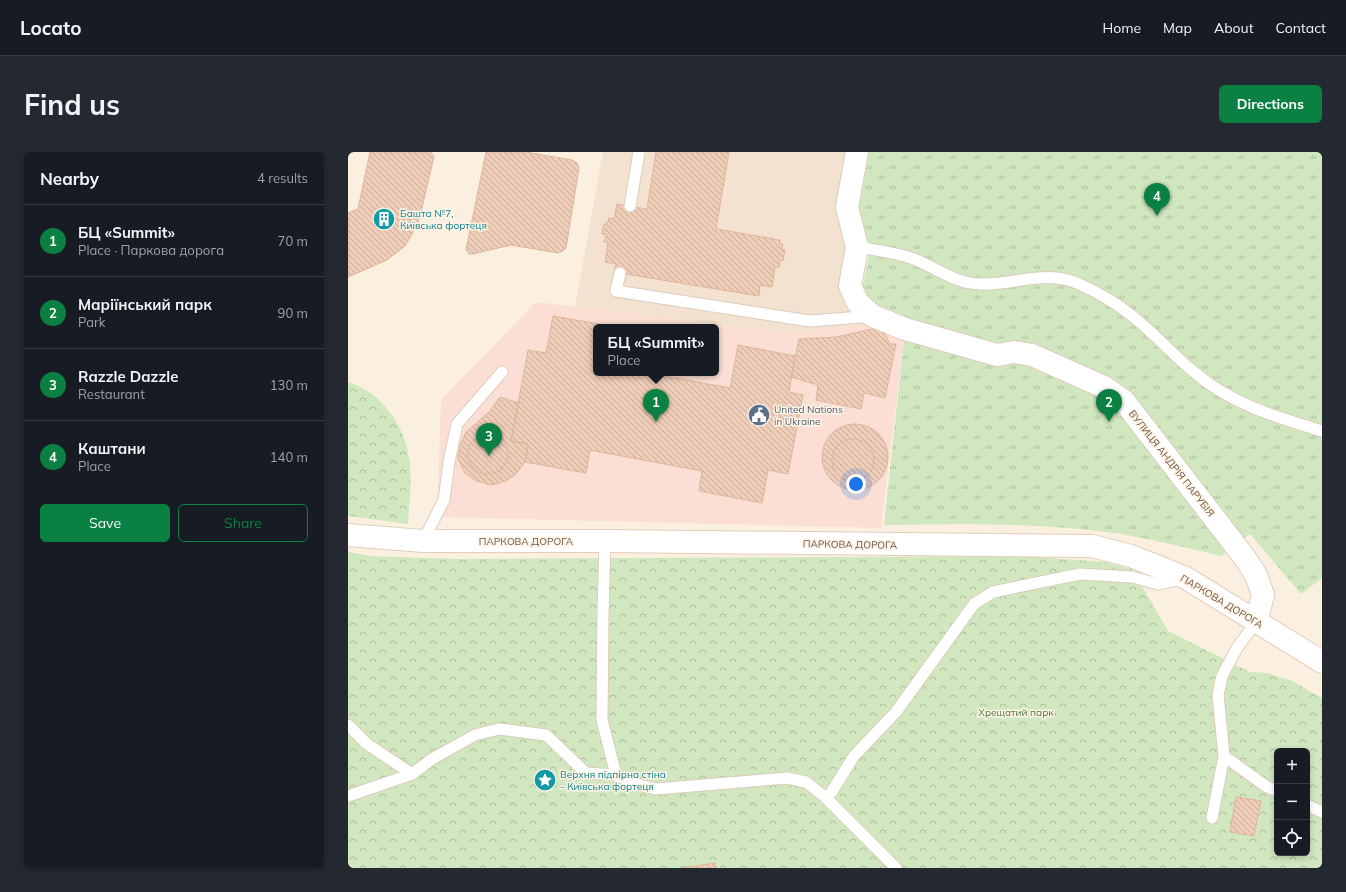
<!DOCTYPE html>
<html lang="en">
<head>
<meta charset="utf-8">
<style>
  :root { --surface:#171b24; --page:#242831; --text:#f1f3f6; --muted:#9ea1a6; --line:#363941; --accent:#0b8043 }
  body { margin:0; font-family:Mulish,sans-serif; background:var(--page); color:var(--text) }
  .controls { position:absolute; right:12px; bottom:12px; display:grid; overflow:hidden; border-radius:6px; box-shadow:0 2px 6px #0003 }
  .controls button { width:36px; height:36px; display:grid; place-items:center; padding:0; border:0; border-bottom:1px solid var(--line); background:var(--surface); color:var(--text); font:20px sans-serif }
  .you { position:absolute; left:508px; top:332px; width:14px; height:14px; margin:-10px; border:3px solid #fff; border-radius:50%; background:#1a73e8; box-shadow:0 0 0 6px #1a73e833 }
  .badge { display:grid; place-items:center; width:26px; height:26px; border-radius:50%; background:var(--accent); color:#fff; font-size:13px; font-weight:700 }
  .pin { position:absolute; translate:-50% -33px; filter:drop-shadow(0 1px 2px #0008) }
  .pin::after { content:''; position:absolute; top:21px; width:14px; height:12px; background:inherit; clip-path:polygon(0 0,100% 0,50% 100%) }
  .popup { position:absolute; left:245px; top:172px; width:126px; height:52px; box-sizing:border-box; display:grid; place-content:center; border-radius:6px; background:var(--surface); filter:drop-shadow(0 1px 3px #0005); font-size:13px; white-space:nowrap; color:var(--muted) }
  .popup b { font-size:15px; color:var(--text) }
  .popup::after { content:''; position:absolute; left:50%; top:100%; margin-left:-8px; border:8px solid transparent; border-top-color:var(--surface) }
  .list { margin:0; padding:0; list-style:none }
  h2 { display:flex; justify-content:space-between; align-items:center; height:52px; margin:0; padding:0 16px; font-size:17px }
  h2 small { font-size:13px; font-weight:400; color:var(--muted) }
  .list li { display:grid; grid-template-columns:26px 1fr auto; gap:12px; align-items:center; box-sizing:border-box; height:72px; padding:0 16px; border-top:1px solid var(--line) }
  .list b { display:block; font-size:15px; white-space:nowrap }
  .list p { margin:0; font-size:13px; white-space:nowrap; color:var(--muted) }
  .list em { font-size:13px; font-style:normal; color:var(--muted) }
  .actions { display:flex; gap:8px; padding:12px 16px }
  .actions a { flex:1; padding:9px 0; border:1px solid var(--accent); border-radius:6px; text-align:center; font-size:14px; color:var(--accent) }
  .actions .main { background:var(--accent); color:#fff }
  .icon { flex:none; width:22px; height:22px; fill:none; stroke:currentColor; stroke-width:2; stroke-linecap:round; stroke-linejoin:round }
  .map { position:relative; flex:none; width:974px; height:716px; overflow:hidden; border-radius:6px }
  header { display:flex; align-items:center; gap:24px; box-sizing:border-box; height:56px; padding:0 20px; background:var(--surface); border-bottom:1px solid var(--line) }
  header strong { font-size:19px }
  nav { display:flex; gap:22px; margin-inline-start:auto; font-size:14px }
  .intro { display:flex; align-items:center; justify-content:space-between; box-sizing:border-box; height:96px; padding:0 24px }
  h1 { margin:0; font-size:28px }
  .button { padding:10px 18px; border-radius:6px; background:var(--accent); color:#fff; font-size:14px; font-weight:700 }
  main { display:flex; gap:24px; padding:0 24px }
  aside { flex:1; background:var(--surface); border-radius:6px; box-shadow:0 2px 6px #0003 }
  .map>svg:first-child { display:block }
  .residential { fill:#f2e2cf }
  .commercial { fill:#fbdfd4; fill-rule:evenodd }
  .forest { fill:url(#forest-crowns); fill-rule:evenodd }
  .park { fill:url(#park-tufts) }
  .building { fill:url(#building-back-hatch); stroke:#e0b59a }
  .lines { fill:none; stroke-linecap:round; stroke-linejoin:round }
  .service-casing { stroke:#deccbc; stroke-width:13 }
  .minor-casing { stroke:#deccbc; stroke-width:24 }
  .secondary-casing { stroke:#e3cdbb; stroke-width:24 }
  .service { stroke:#fff; stroke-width:11 }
  .minor { stroke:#fff; stroke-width:22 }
  .secondary { stroke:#fff; stroke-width:22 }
  .labels { text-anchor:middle; stroke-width:3; stroke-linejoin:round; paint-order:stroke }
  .culture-label { font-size:10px; fill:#0d838f; stroke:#fef4e5; text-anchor:start }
  .service-label { font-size:10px; fill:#4e5e75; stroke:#fef4e5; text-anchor:start }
  .street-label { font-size:10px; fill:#705649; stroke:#fef4e5 }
  .park-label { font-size:10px; fill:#517642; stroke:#fef4e5 }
</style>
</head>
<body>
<header>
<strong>Locato</strong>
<nav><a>Home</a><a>Map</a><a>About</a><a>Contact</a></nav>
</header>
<div class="intro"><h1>Find us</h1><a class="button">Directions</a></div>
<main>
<aside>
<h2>Nearby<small>4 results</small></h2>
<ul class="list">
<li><span class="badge">1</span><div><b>БЦ «Summit»</b><p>Place · Паркова дорога</p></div><em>70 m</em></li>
<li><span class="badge">2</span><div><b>Маріїнський парк</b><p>Park</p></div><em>90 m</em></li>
<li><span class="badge">3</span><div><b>Razzle Dazzle</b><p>Restaurant</p></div><em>130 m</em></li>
<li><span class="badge">4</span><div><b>Каштани</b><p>Place</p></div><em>140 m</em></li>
</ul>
<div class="actions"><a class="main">Save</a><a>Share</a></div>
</aside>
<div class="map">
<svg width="974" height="716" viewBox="0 0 974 716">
  <defs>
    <pattern id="forest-crowns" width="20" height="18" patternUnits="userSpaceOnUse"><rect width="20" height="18" fill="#d0e7c0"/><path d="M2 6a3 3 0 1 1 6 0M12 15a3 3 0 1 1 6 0" fill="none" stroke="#adbe9e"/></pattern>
    <pattern id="park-tufts" width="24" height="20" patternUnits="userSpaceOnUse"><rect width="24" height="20" fill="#d0e7c0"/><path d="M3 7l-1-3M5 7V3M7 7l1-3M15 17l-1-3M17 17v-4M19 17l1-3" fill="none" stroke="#adbe9e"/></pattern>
    <pattern id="building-back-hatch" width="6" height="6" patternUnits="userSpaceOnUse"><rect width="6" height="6" fill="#efceb9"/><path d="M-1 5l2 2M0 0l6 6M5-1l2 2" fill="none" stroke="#c6aa98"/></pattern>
  </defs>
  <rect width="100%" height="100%" fill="#fbf0e0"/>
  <path class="residential" d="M255,0h254l-7,134 33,34 -86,14 -222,-27z"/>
  <path class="commercial" d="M188,150l261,32 86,-14 22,9 -24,199 -444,-11 4,-117zM248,175h120v46h-120z"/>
  <path class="forest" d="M0,230c35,10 60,48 62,84 2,19 -1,39 -2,58l-60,-8z
    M0,400l22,4 86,3 566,-3 83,6 27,7 36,62 82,41 17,1 25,8 30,17v170h-974zM929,599h30v102h-30z"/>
  <path class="park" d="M521,0h453v426l-21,16 -51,-60 -29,22c-33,-8 -67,-16 -100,-22 -78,-12 -158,-10 -237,-9l22,-205 -35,-15 -9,-15 7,-35 -10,-47z"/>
  <path class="building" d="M22,0h61l3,5 -16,67 -13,22 -18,14 -39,17v-64l10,-4z
    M138,0h40l46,8 5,3 2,5 -13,80 -3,3 -5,2 -47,-8 -38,9h-4l-3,-4z
    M308,0h73l-13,77 64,11v4h3l-1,6h3l-2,11 -3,-1 -1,8 -4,-1 -3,20 -12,-2 -1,11 -139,-23 -6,-1 2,-8 -11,-2 3,-20h-4l2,-8h-4l2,-10h3l2,-6 5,1 3,-15 30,5z
    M205,164l58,10 -15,1v46h52l82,15 8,-43 57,11 -6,36 14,3 -15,79 -20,-4 -6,33 -63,-12 3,-20 -112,-21 -4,23 -61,-11 3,-18 -17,-3 17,-91 18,3z
    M533,175l9,17h6l-11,54 -21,-5 -3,16 -45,-9 2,-15 -27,-8 8,-38 37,-2z
    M152,245l19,6 -8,38 17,3 -3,18 -9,12 -10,7 -14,4 -16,-4 -11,-8 -7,-14 2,-14 6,-13 24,-21z
    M474 305a33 33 0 1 1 66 0a33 33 0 1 1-66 0Z
    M120 302a20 20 0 1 1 40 0a20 20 0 1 1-40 0Z
    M484 308a21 21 0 1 1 42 0a21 21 0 1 1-42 0Z
    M888,645l25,4 -7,35 -24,-4z
    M367,711l1,5h-34z"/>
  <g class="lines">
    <g class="service-casing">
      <path id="service" d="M282,54l9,-54
        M509,95c18,3 37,5 54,11 24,8 43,26 70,26 34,1 65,-15 98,0 18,8 37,19 52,31 22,17 41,39 63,57 37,32 82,45 128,59
        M272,121l-4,18 194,30 63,-5
        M75,389l21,-41 5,-38 8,-38 45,-52
        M257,389l-2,73 -1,106 14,55
        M0,573l19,19 45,30
        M876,604l43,31 10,4
        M0,644l64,-22 20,-15 43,-24 24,-6 47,6 40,38 30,2 17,8 22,6 132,-11 19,4 19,15 71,71
        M477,645l6,-4 23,-37 42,-44 78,-108 19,-12 87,-18 52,3 26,7 24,-5
        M959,653l15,7
        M864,666l12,-62 -6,-61 4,-19 15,-28 19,-26"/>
    </g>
    <g class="minor-casing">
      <path id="minor" d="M509,0l-10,55 10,40 -7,39 8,17 15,13 32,13 92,26 17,-3 18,3 72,32 20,14 121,157 11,17 7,20 -7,27"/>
    </g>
    <g class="secondary-casing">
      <path id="secondary" d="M0,383l75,6h182l487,5 39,10 55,22 136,84"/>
    </g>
    <use href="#service" class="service"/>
    <use href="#minor" class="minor"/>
    <use href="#secondary" class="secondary"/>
  </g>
  <defs>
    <g id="building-disc" transform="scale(1.15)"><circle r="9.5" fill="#0f9aa8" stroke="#fef4e5"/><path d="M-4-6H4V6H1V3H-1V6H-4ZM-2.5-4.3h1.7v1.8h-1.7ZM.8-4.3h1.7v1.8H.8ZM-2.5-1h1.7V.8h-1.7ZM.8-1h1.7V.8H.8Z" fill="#fff"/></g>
    <g id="civic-disc" transform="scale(1.15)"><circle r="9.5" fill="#5c6f8a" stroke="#fef4e5"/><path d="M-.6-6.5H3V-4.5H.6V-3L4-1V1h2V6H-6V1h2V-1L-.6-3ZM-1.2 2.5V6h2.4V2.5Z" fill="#fff"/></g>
    <g id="sight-disc" transform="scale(1.15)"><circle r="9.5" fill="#0f9aa8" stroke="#fef4e5"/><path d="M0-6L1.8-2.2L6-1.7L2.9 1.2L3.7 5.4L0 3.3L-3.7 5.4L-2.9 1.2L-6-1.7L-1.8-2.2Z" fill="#fff"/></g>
  </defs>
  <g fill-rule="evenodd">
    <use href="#building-disc" x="36" y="67"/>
    <use href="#civic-disc" x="411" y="263"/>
    <use href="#sight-disc" x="197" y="628"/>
  </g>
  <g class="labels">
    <g class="culture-label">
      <text x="52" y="65">Башта №7,<tspan x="52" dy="12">Київська фортеця</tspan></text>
      <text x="212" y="626">Верхня підпірна стіна<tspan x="212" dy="12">- Київська фортеця</tspan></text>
    </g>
    <g class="service-label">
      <text x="426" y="261">United Nations<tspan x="426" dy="12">in Ukraine</tspan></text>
    </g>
    <g class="street-label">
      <text transform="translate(824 311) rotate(52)" y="4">ВУЛИЦЯ АНДРІЯ ПАРУБІЯ</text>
      <text x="178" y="393">ПАРКОВА ДОРОГА</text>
      <text transform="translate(502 392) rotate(1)" y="4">ПАРКОВА ДОРОГА</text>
      <text transform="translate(874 449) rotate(31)" y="4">ПАРКОВА ДОРОГА</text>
    </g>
    <g class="park-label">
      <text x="668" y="564">Хрещатий парк</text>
    </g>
  </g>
</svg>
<div class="controls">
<button>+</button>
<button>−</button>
<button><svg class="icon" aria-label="locate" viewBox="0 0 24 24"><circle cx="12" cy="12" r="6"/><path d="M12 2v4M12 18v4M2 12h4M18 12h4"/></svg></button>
</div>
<div class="you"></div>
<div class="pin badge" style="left:308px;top:270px">1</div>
<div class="popup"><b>БЦ «Summit»</b>Place</div>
<div class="pin badge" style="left:761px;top:270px">2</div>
<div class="pin badge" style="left:141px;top:304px">3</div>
<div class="pin badge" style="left:809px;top:64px">4</div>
</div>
</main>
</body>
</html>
